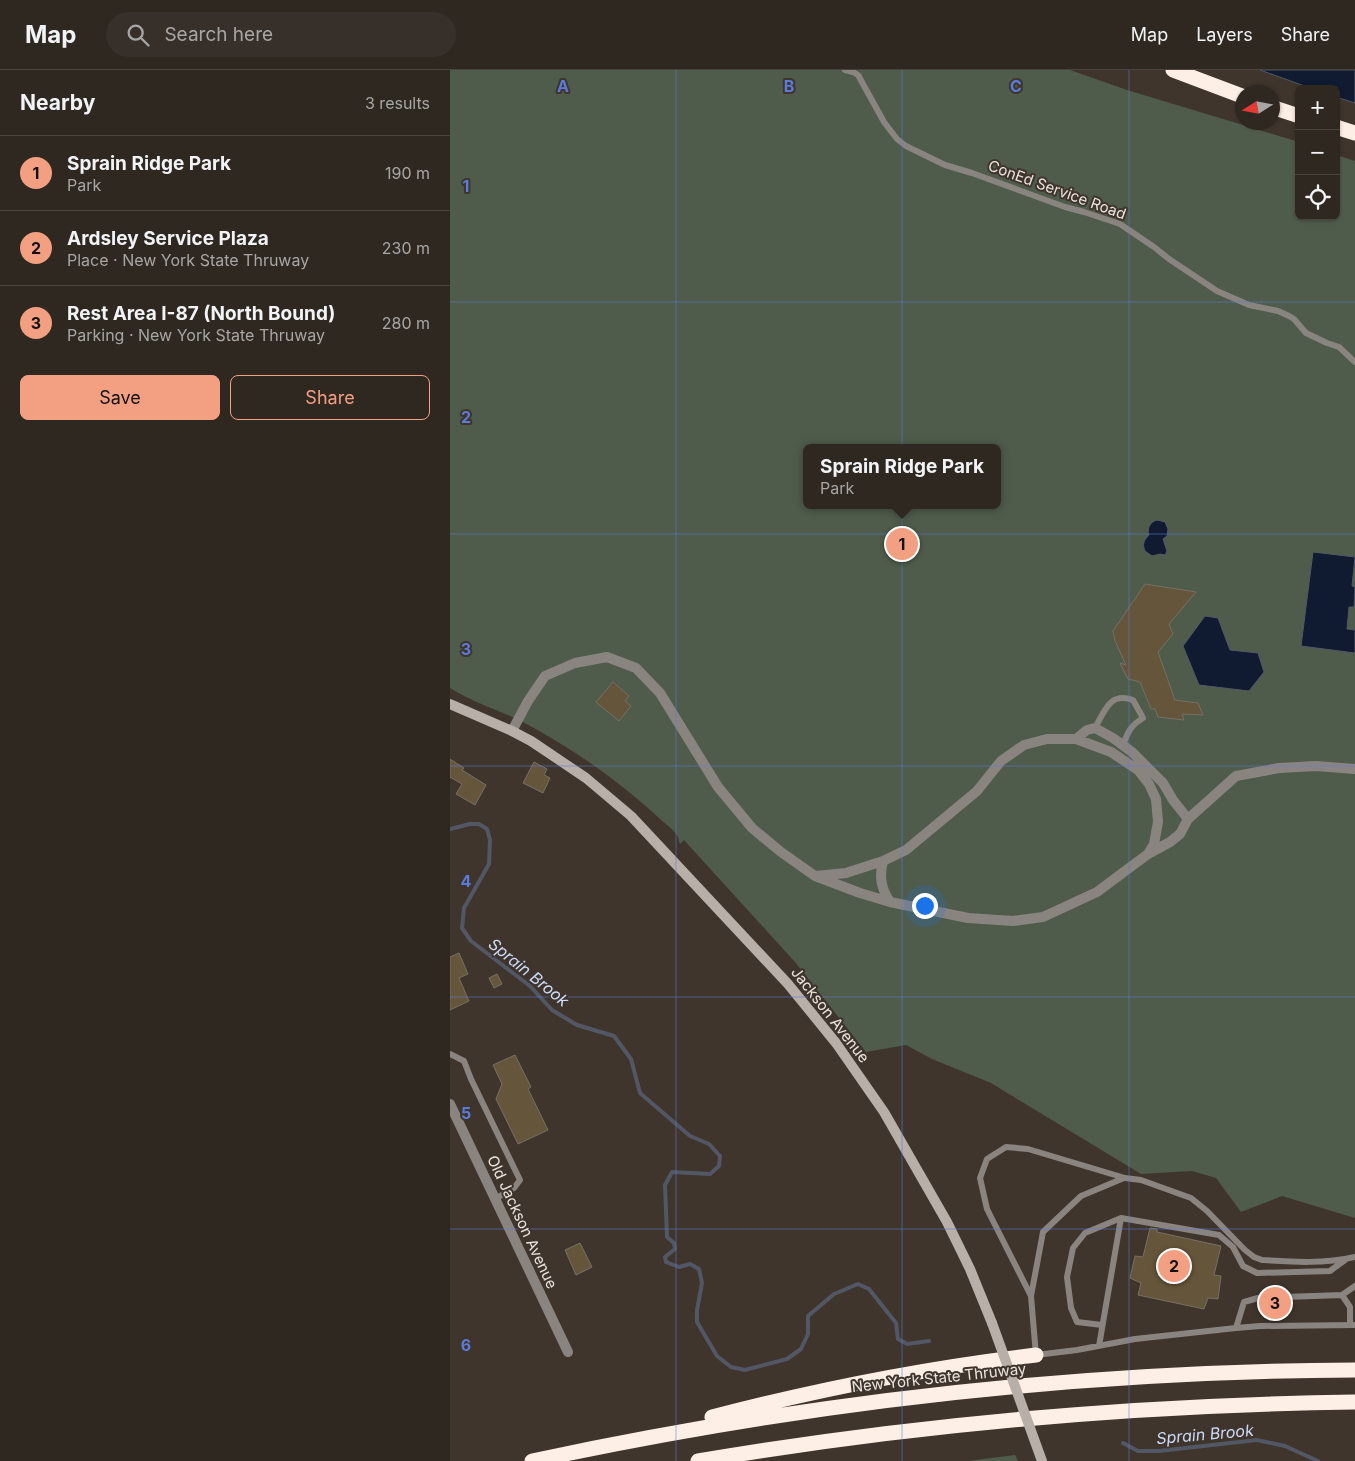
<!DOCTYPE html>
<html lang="en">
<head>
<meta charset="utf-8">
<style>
  :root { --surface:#2f2821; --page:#37302a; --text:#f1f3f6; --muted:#a7a6a5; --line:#4a443f; --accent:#f39f82 }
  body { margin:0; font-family:Inter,sans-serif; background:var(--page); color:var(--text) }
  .controls { position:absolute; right:15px; top:15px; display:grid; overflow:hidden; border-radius:8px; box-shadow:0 1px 4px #0004 }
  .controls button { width:45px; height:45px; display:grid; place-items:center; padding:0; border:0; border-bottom:1px solid var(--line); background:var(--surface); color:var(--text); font:25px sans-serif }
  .compass { position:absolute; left:785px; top:15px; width:45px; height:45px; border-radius:50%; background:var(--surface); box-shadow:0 1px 4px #0004; rotate:259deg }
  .you { position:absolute; left:474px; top:835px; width:18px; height:18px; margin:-12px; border:4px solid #fff; border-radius:50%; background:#1a73e8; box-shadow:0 0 0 8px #1a73e833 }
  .badge { display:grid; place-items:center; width:32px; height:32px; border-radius:50%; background:var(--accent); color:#111; font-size:16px; font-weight:700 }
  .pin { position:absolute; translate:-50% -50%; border:2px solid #fff; box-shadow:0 1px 5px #0006 }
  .popup { position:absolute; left:353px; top:374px; width:198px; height:65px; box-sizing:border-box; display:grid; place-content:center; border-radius:8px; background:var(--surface); filter:drop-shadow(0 1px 4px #0005); font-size:16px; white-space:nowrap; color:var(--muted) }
  .popup b { font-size:19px; color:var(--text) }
  .popup::after { content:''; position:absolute; left:50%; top:100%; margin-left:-10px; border:10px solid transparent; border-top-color:var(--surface) }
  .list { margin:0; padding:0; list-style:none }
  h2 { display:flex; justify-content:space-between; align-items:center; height:65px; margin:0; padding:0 20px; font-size:21px }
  h2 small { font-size:16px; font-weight:400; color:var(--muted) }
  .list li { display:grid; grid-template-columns:32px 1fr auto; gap:15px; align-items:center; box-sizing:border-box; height:75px; padding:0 20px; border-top:1px solid var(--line) }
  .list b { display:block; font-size:19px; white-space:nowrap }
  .list p { margin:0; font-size:16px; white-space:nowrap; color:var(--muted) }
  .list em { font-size:16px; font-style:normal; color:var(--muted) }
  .actions { display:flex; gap:10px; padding:15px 20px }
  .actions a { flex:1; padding:11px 0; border:1px solid var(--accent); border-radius:8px; text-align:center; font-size:18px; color:var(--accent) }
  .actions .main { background:var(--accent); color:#111 }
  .icon { flex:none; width:28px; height:28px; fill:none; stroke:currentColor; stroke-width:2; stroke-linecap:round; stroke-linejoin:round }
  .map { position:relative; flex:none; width:905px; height:1391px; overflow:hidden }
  header { display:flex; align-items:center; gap:30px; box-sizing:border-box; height:70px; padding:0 25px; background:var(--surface); border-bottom:1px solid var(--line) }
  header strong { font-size:24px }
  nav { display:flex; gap:28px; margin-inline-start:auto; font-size:18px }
  .search { width:350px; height:45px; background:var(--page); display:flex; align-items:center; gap:12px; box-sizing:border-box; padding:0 18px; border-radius:28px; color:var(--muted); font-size:19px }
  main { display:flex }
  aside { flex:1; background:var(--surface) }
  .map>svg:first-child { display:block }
  .green { fill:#4f5c4b; fill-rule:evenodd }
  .water { fill:#101b31; stroke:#525765 }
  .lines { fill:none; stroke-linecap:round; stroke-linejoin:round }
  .stream { stroke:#525765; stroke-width:4 }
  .building { fill:#65553a; stroke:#777064 }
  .service { stroke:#8a8480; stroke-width:6 }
  .minor { stroke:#8a8480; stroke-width:10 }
  .secondary { stroke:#b8afa9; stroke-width:10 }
  .motorway { stroke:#fdefe5; stroke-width:15 }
  .secondary-bridge { stroke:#b8afa9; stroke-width:10 }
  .grid { fill:none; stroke:#5b7bda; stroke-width:1; stroke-opacity:0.55 }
  .labels { text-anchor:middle; stroke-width:4; stroke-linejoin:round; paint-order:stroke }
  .street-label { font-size:15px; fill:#ebe4df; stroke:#3f352c }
  .water-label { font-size:16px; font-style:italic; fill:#cbdbf9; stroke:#3f352c }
  .grid-label { font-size:16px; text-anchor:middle; font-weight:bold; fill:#5b7bda; stroke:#3f352c; stroke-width:4; stroke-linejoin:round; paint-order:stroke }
</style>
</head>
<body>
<header>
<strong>Map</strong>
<div class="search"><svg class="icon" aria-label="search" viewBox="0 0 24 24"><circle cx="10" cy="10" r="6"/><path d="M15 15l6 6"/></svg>Search here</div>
<nav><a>Map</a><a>Layers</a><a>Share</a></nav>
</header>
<main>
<aside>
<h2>Nearby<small>3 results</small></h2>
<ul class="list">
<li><span class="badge">1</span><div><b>Sprain Ridge Park</b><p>Park</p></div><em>190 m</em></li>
<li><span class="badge">2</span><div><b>Ardsley Service Plaza</b><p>Place · New York State Thruway</p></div><em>230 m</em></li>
<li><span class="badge">3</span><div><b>Rest Area I-87 (North Bound)</b><p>Parking · New York State Thruway</p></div><em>280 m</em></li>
</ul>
<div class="actions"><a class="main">Save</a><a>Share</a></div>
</aside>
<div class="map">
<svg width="905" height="1391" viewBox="0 0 905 1391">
  <rect width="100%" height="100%" fill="#3f352c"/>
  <path class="green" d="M0,0h620l57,20 172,52v74h37v-61l19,6v1057l-73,-22 -41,16 -25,-34 -24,-7 -51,3 -150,-91 -59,-24 -26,-14 -40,7 -71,-90 -111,-122 -4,4c-1,-2 -1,-5 -2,-7 -3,-7 -13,-13 -19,-19 -41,-38 -90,-72 -140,-98 -23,-11 -47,-18 -69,-32zM357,378h190v57h-190z
    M565,1385l3,6h-50z"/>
  <path class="water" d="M810,0h95v33l-19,-6v-8h-23z
    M707,450l8,2 3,7 -1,7 -4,3 4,12 -2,4 -5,-1 -8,2 -7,-5c-3,-7 -1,-11 4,-16 -2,-7 1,-13 8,-15z
    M863,482l42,5 -3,29 3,1 -1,20h-5l-2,22 8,1v23l-54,-7z
    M755,546l13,2 12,32 28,3 6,19 -15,19 -50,-6 -16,-39z"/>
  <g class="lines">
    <path class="stream" d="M0,759l20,-5h9l8,5 3,11 -1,24 -25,44 -2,20 9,13 59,45 22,24 25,15 37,11 17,23 9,34 50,43 19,8 11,12 -1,10 -9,8 -38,-2 -7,13 2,52 7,6 1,6 -10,8 1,5 13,5 11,-3 9,5 3,14 -5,27v12l20,34 14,11 14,3 42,-11 14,-10 7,-15v-18l26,-22 24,-10 11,5 27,34 2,16 9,5 22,-3
      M673,1373l15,8h21l98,-11 28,6 33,15"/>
  </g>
  <path class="building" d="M695,514l51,8 -27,32 4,10 -15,18 17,48 23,3 5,12 -21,-1 2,6 -26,-3 -3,-8h-4l-11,-27 -12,-3 -8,-16 6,2 -11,-24 -2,-10z
    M163,612l16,14 -4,5 6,5 -12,15 -23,-19z
    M0,689l14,9 -2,2 24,15 -11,20 -19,-11 6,-10 -12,-7z
    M84,692l13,7 -3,6 6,3 -7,15 -20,-10z
    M9,883l9,21 -9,4 10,23 -19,9v-53z
    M47,904l5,10 -8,4 -5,-10z
    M65,985l16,32 -3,2 20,41 -30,14 -22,-45 6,-15 -9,-19z
    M700,1158l7,1v3l64,14 -7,29 7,1 -3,23 -10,-1 -4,11 -66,-14 3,-12 -11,-5 5,-22 8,1z
    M130,1173l12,24 -16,8 -11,-25z"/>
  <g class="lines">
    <path class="service" d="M395,0l8,2 5,3 26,47 13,17 9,7 39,19 27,8 93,34 19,5 36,12 34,23 15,12 48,32 32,14 29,6 11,5 5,3 12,14 21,10 12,4 16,15
      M645,658c10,-18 15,-36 38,-28l10,18c-13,8 -15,14 -20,27
      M0,984l14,7 7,18 49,101 -6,8 -19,11
      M674,1108l-43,18 -38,36 -12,64 5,59 41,-5 58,-11 101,-11 24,-2 95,-1
      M671,1148l98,17 14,12 10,19 14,7 73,-2 15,-11
      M892,1225l13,-9
      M581,1226l-44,-87 -7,-31 7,-19 19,-12 22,2 97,29 16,2 50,18 16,13 38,39 9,7 8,3c31,2 63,4 93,-3
      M786,1258l8,-26 14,-4 84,-3 8,12v18
      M649,1276l22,-128 -36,15 -12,15 -6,29 4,31 6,14 25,3"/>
    <path class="minor" d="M62,661l16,-30 17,-25 30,-13 32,-6 29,11 24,25 58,94 34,41 29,24 34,24 45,17 30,9 78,16 45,3 30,-4 54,-25 51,-38 6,-10 4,-22 -2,-23 -7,-15 -11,-14 -27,-18 -35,-13h-29l-23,6 -23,16 -24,30 -71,59 -23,11 -37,12 -31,3
      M626,669l11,-9 8,-2 18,10 19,14 31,31 10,17 15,19
      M698,784l22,-12 10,-8 8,-15 48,-43 43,-8 37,-2 39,3
      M433,791c-4,16 -2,27 7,41
      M0,1034l118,248"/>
    <path class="secondary" d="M0,634l62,27 19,10 55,37 45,38 157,168 48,59 48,69 63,110 23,47 22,54"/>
    <path class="motorway" d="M723,0l69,26
      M822,37l27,9
      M886,57l19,6
      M262,1347c107,-28 215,-49 324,-62
      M82,1391c270,-58 547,-90 823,-91
      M248,1391c218,-37 437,-56 657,-59"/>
    <path class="secondary-bridge" d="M542,1253l50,138"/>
  </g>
  <path class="grid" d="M226,0v1391M452,0v1391M679,0v1391M0,232h905M0,464h905M0,696h905M0,927h905M0,1159h905"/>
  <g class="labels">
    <g class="street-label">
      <text transform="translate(607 120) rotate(20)" y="5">ConEd Service Road</text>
      <text transform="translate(380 945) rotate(52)" y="5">Jackson Avenue</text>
      <text transform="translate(72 1152) rotate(65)" y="5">Old Jackson Avenue</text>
      <text transform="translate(489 1308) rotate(-6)" y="5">New York State Thruway</text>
    </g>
    <g class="water-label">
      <text transform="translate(79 902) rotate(39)" y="6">Sprain Brook</text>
      <text transform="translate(755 1364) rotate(-5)" y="6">Sprain Brook</text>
    </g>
  </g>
  <g class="grid-label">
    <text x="113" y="22">A</text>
    <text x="339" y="22">B</text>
    <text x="566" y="22">C</text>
    <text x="16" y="122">1</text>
    <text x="16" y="353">2</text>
    <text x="16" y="585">3</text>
    <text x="16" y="817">4</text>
    <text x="16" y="1049">5</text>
    <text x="16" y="1281">6</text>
  </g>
</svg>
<div class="controls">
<button>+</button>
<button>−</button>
<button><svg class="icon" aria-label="locate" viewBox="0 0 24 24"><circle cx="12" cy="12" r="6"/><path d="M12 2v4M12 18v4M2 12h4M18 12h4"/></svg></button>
</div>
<svg class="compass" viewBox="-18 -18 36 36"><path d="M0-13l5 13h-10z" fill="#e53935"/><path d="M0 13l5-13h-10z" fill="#a7a6a5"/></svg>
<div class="you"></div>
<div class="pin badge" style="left:452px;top:474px">1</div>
<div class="popup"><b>Sprain Ridge Park</b>Park</div>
<div class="pin badge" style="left:724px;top:1196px">2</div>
<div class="pin badge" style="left:825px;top:1233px">3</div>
</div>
</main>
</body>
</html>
